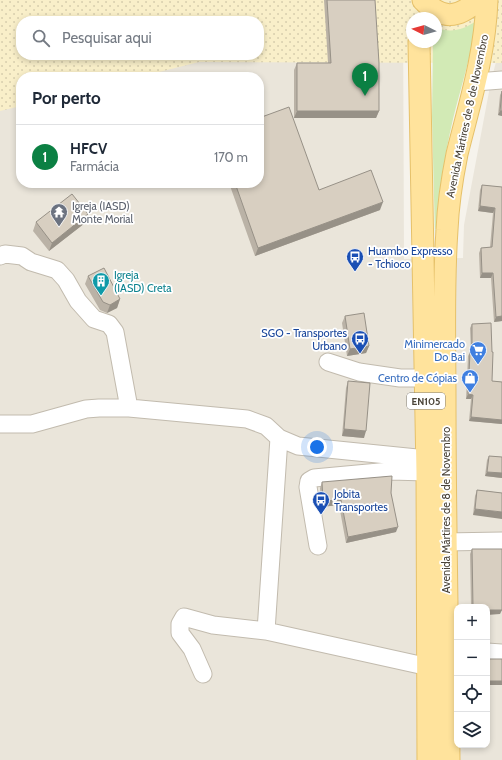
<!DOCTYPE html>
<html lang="pt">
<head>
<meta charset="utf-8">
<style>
  :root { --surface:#fff; --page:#f6f6f7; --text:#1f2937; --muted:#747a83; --line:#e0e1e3; --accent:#0b8043 }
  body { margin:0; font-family:Cabin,sans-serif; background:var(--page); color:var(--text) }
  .controls { position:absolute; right:12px; bottom:12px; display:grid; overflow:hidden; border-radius:8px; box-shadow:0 2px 6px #0003 }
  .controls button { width:36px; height:36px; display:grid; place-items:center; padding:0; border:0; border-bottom:1px solid var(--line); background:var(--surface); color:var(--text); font:20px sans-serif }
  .compass { position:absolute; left:406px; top:12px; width:36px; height:36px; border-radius:50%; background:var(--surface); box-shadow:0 2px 6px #0003; rotate:275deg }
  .you { position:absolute; left:317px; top:447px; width:14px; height:14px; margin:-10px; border:3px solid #fff; border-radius:50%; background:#1a73e8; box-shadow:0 0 0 6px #1a73e833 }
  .badge { display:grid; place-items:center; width:26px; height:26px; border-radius:50%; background:var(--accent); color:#fff; font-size:13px; font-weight:700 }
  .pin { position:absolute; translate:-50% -33px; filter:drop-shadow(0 1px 2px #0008) }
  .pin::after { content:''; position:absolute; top:21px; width:14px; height:12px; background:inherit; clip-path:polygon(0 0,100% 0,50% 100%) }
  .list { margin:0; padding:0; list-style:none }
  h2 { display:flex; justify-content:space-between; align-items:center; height:52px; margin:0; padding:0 16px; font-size:17px }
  h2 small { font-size:13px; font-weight:400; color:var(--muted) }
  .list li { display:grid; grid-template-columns:26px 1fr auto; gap:12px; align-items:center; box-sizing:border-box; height:64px; padding:0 16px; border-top:1px solid var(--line) }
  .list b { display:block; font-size:15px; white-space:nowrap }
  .list p { margin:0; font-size:13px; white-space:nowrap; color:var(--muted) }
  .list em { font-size:13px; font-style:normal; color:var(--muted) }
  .icon { flex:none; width:22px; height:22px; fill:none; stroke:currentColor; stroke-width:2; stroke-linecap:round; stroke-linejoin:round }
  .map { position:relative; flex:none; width:502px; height:760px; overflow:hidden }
  .search { position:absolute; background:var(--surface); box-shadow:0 2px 6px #0003; left:16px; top:16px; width:248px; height:44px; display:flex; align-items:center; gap:10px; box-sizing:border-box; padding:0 14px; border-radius:16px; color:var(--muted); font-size:15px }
  .panel { position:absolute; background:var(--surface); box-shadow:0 2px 6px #0003; left:16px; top:72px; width:248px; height:116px; border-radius:16px }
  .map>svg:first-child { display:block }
  .residential { fill:#eae5da; fill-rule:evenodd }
  .sand { fill:url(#sand-dots); fill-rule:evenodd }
  .garden { fill:#d2eab5 }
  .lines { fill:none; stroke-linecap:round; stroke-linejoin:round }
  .minor-casing { stroke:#c2bbae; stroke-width:19 }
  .major-casing { stroke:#e6c16a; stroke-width:23 }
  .minor { stroke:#fff; stroke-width:17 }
  .major { stroke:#ffe39c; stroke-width:21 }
  .wall { fill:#bab2a6 }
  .shaded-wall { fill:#979187 }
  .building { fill:#d8cfc1; stroke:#979187 }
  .labels { text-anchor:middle; stroke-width:3.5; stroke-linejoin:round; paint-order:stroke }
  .shield { fill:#fff; stroke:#817c74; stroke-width:1 }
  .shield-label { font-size:10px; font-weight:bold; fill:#4b4439 }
  .street-label { font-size:11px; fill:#4b4439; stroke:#fff }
  .worship-label { font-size:11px; fill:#5b616d; stroke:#fff; text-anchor:start }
  .transit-label { font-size:11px; fill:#164399; stroke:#fff; text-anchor:start }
  .culture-label { font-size:11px; fill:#0d838f; stroke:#fff; text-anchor:start }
  .shop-label { font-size:11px; fill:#366cbe; stroke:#fff; text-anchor:end }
</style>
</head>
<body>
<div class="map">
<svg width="502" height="760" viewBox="0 0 502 760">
  <defs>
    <pattern id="sand-dots" width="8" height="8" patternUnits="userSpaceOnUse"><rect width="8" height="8" fill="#f9efc9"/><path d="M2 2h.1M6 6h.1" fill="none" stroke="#d7cead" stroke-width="1.8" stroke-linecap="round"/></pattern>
  </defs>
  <rect width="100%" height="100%" fill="#f6f3ec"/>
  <path class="residential" d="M66,0h337l1,259 59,-1 1,-33 27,-144 11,-42v721h-502v-752zM21,21h238v34h-238zM21,77h238v106h-238zM457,607h30v138h-30z"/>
  <path class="sand" d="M0,0h502v63l-303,-1 -60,15h-118v29l-21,5zM412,18h24v24h-24zM21,21h238v34h-238z"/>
  <path class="garden" d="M476,21c-4,33 -15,65 -23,98 -9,38 -14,78 -18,117l-3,-119 1,-75h3v-14c16,5 27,2 40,-7z"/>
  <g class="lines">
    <g class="minor-casing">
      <path id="minor" d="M476,82l26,-2
        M0,256l5,-2 17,2 9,6 26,8 9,10 12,21 16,18 15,5 6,8 14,76
        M328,362l31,10 41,6h26
        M0,424h32l54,-15 13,-1h30l118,11 19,7 13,12 19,8 129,13
        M445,542l57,-1
        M318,546l-10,-59 1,-6 5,-3 76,-7 37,1
        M266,631l13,-193
        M487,652l15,1
        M203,674l-11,-25 -12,-16v-9l4,-7 29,8 53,6 163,36"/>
    </g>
    <g class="major-casing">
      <path id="major" d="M423,0c19,20 35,19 55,0
        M419,42l8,430 1,288
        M449,760c-1,-120 -4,-241 -4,-361 0,-56 -2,-113 2,-169 1,-25 5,-51 10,-76 13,-52 28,-99 30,-154"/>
    </g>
    <use href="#minor" class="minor"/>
    <use href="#major" class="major"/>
  </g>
  <path class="wall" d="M324,0h51l4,111 -3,7h-82v-48l3,-7h31z
    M502,91v25l-4,-1 2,-20z
    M229,183h30l60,7 61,20 -125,46z
    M482,185l20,2v134l-8,1 -3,-44h-11l-1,-25 2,-5 9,-1 3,-34 -15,-2 2,-21z
    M88,214l-3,9 -36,28 -16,-20 3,-9z
    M88,276l32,23 -3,9 -10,5 -7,-3 -15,-26z
    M345,316l24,30 -3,7 -19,3 -5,-33z
    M472,324l20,57 10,1v42l-33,-3 2,-22h-5l2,-43 2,-4h1l-1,-24z
    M348,381l16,57 -22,-2 4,-48z
    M489,456l13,1v21l-17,-2 2,-16z
    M322,482l69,11 5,39 -50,11 -7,-38 -18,2 -1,-19z
    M477,490l25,3 -29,22 2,-19z
    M472,549l30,46h-1l-1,19 -13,-7h-16l-1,-53z"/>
  <path class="shaded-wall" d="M297,111h82l-3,7h-82z
    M500,111h2v5l-4,-1z
    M383,202l-3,8 -125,46 3,-8z
    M480,206l15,2 -2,5 -15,-2z
    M88,214l-3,9 -36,28 3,-8z
    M482,273h11l-2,5h-11z
    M120,299l-3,9 -10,5 3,-8z
    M502,316v5l-8,1 2,-5z
    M369,346l-3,7 -19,3 3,-7z
    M468,394l5,1 -2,4h-5z
    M471,417l31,3v4l-33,-3z
    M344,429l22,2 -2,7 -22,-2z
    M487,472l15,1v5l-17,-2z
    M341,500l-2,5 -18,2 2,-6z
    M475,509l27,3v7l-29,-4z
    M398,527l-2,5 -50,11 2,-6z
    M487,610h15l-2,4 -13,1z
    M487,681h15v4h-15z"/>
  <path class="building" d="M327,0h48l4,63v48h-82v-48h34z
    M502,91v20h-2z
    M289,107l30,83 52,-20 12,32 -125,46 -23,-65h24v-65z
    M482,185l20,2v129l-6,1 -3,-44h-11l-1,-25 11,-1 3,-39 -15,-2z
    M72,194l16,20 -36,29 -16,-21z
    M104,268l16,31 -10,6 -7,-3 -15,-26z
    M364,313l5,33 -19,3 -5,-33z
    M491,323l1,29h1l-1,29 10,1v38l-31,-3 2,-22 -5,-1 2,-42h2v-28z
    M348,381l22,2 -4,48 -22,-2z
    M489,456l13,1v16l-15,-1z
    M392,476l-1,17 7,34 -50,10 -7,-37 -18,1 -1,-19z
    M477,490l25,3v19l-27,-3z
    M472,549h30v61h-15v-3h-14z
    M487,659h15v22h-15z"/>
  <defs>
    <g id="temple-pin" transform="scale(0.9)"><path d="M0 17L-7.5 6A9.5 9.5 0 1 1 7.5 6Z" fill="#6b7280" stroke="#fff"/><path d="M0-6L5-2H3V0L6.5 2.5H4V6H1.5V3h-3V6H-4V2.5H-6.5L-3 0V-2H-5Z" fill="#fff"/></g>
    <g id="bus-pin" transform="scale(0.9)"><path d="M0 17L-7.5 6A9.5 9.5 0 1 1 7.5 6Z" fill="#1a4fb4" stroke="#fff"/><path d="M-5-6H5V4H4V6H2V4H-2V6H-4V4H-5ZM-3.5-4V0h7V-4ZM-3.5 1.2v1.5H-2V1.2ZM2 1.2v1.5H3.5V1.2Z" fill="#fff"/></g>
    <g id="building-pin" transform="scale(0.9)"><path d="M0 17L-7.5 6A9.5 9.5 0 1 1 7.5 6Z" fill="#0f9aa8" stroke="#fff"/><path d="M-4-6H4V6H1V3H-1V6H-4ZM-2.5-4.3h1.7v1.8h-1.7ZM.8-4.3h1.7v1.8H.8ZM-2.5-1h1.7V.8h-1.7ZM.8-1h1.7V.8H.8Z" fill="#fff"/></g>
    <g id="supermarket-pin" transform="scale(0.9)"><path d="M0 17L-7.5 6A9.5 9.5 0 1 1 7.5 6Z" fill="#3f7fe0" stroke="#fff"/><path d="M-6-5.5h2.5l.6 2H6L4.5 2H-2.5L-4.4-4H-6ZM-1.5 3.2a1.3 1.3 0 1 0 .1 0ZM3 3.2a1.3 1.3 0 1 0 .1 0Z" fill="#fff"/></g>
    <g id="shop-pin" transform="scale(0.9)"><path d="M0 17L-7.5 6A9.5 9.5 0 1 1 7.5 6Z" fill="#3f7fe0" stroke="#fff"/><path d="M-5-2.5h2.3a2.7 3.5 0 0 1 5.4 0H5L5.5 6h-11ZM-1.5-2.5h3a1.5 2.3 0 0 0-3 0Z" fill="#fff"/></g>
  </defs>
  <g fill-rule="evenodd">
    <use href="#temple-pin" x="59" y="212"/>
    <use href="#bus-pin" x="355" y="257"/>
    <use href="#building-pin" x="101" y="281"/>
    <use href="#bus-pin" x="360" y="339"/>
    <use href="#supermarket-pin" x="478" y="350"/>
    <use href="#shop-pin" x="470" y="378"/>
    <use href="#bus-pin" x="321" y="500"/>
  </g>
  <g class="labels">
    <rect class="shield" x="407" y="393" width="38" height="16" rx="3"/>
    <g class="shield-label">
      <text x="426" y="405">EN105</text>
    </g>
    <g class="street-label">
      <text transform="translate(467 116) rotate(-78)" y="4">Avenida Mártires de 8 de Novembro</text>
      <text transform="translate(446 510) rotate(-90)" y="4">Avenida Mártires de 8 de Novembro</text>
    </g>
    <g class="worship-label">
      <text x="72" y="210">Igreja (IASD)<tspan x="72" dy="13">Monte Morial</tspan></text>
    </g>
    <g class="transit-label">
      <text x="368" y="255">Huambo Expresso<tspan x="368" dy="13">- Tchioco</tspan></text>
      <text x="347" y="337" text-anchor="end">SGO - Transportes<tspan x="347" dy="13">Urbano</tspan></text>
      <text x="334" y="498">Jobita<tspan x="334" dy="13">Transportes</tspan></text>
    </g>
    <g class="culture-label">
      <text x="114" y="279">Igreja<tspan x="114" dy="13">(IASD) Creta</tspan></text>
    </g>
    <g class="shop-label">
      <text x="465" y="348">Minimercado<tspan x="465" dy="13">Do Bai</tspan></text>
      <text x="457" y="382">Centro de Cópias</text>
    </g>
  </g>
</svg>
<div class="controls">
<button>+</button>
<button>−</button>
<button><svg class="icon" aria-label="locate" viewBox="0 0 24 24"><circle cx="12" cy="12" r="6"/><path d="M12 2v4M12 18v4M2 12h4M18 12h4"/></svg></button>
<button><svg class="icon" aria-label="layers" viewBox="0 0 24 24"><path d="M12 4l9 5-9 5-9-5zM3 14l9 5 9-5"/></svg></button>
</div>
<svg class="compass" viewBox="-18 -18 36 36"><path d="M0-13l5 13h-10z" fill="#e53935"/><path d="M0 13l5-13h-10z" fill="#747a83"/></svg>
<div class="you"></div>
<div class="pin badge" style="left:365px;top:96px">1</div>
<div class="search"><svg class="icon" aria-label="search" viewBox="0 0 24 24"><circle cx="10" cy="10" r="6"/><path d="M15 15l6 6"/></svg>Pesquisar aqui</div>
<section class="panel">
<h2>Por perto<small></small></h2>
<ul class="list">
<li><span class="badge">1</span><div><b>HFCV</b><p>Farmácia</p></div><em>170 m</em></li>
</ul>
</section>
</div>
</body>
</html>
